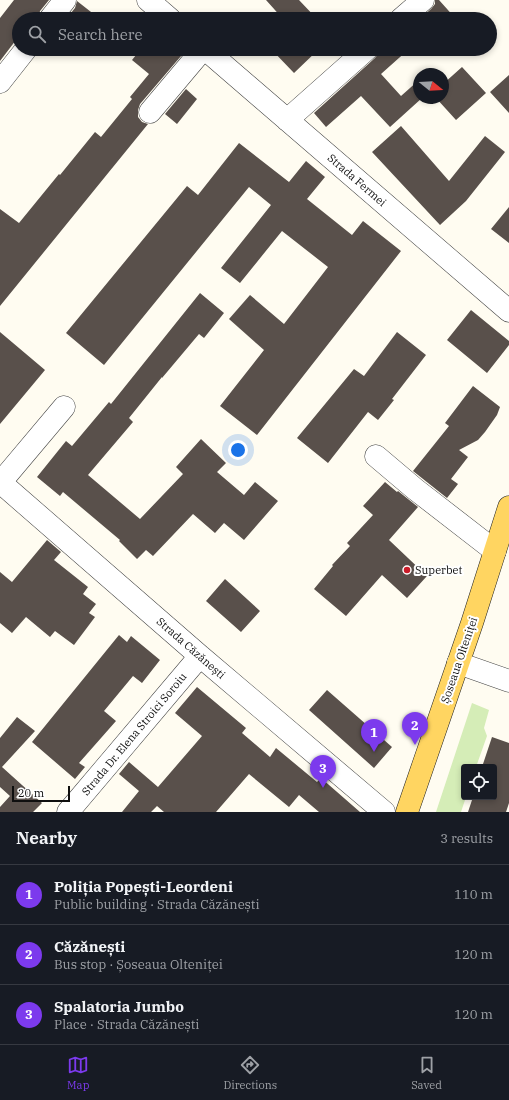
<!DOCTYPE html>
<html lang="en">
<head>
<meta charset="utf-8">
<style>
  :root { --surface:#171b24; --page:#242831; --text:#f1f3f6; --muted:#9ea1a6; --line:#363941; --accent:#7c3aed }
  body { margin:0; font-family:"IBM Plex Serif",serif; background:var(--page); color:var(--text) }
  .controls { position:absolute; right:12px; bottom:12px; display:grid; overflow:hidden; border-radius:4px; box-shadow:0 2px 6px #0003 }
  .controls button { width:36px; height:36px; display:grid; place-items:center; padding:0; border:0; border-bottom:1px solid var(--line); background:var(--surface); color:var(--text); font:20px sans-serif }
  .compass { position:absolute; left:413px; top:68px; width:36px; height:36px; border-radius:50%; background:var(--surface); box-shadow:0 2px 6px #0003; rotate:108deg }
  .scale { position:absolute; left:12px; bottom:10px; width:58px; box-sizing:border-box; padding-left:4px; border:2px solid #0f0f0f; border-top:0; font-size:11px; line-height:14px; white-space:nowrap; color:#0f0f0f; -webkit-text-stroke:3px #fff; paint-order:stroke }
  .you { position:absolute; left:238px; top:450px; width:14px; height:14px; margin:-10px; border:3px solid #fff; border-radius:50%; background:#1a73e8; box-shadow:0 0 0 6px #1a73e833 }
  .badge { display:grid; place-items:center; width:26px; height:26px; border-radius:50%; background:var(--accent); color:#fff; font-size:13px; font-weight:700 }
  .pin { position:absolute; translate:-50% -33px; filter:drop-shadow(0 1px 2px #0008) }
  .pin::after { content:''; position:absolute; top:21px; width:14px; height:12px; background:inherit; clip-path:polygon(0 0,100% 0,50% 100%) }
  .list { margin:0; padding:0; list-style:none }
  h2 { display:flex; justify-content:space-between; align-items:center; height:52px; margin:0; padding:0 16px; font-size:17px }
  h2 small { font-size:13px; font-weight:400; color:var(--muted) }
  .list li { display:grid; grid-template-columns:26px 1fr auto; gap:12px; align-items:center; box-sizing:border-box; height:60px; padding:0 16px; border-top:1px solid var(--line) }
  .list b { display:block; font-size:15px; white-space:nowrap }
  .list p { margin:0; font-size:13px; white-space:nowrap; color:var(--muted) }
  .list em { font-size:13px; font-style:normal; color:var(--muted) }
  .icon { flex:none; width:22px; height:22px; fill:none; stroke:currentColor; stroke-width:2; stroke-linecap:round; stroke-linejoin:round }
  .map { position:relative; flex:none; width:509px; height:812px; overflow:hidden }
  .search { position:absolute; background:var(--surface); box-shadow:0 2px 6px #0003; left:12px; right:12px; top:12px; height:44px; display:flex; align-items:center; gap:10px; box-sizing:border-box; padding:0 14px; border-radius:22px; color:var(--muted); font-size:15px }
  .sheet { height:232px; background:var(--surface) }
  nav { display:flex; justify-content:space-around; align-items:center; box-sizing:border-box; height:56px; border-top:1px solid var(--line); background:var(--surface); font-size:11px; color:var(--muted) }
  nav a { display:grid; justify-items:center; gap:2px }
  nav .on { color:var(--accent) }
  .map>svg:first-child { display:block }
  .green { fill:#d5edb7 }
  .building { fill:#59504b }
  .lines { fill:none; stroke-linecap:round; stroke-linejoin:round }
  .minor-casing { stroke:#424242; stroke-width:23 }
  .major-casing { stroke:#202020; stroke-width:23 }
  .minor { stroke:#fff; stroke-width:22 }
  .major { stroke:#ffd561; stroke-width:22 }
  .poi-dot { fill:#ca1c29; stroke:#fff; stroke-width:1.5 }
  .labels { text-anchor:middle; stroke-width:4; stroke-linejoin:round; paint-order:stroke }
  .street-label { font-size:11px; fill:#0f0f0f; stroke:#fff }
  .poi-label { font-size:11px; fill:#0f0f0f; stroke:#fff; text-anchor:start }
</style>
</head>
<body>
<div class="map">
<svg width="509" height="812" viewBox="0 0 509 812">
  <rect width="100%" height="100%" fill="#fffcf1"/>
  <path class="green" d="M472,703l17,7 -5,18 3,8 -11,31h-12v30h2l-5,15h-25z"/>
  <path class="building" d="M14,0h35l-9,11 -2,8h-19v17l-19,25v-43z
    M266,0h33l18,19h-34z
    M435,0h4l17,19h-36l11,-10 4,-5z
    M77,1l23,18h-34l9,-11z
    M141,49h46l-47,55 -2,6v7l4,5 6,2 -148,182v-97l19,14 40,-49 1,1 35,-43 6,5 31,-38 -2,-2 19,-23 -17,-14z
    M271,49h48l-25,24z
    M379,49h30l-28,25 20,22 18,-16v18h3l-32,29 -29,-31 -35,31 -12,-14 61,-55 4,-5z
    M462,67l24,26 -30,27 -20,-22h7v-14z
    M509,75v38l-19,-21z
    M186,89l11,10 -20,25 -12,-10z
    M401,126l48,55 36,-45 20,16 -39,49 -26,24 -68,-73z
    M239,143l50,39 17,-21 19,16 -18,22 45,36 11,-14 38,30 -144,184 -37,-29 44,-56 -35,-31 21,-24 34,29 44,-57 -46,-36 -42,52 -19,-15 50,-63 -22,-18 -145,178 -38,-32 121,-147 11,9z
    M509,207v36l-18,-14z
    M200,293l24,20 -20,25 -5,-4 -37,44v-1l-33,41 4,4 -45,53 52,44 43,-45 -7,-7 25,-28 25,24 -9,9 27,23 11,-13 23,19 -34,39 -20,-17 -9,10 -22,-19 -40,42 -7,-6 -9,9 -18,-18 1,-1 -57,-48 -3,4 -23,-19 29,-36 6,5 37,-44 2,2z
    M471,310l38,31v4l-22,28 -40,-33z
    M0,332l45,38 -45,54z
    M397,332l29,23 -34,44 2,1 -16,20 -10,-8 -40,51 -31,-25 57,-69 10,7z
    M473,386l27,21 -3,8 -12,17 -7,8 -19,10 9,7 -17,22 7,5 -11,14 -34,-27 36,-45 -4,-3z
    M385,482l12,10 1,-1 20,16 -29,33 38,36 -20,22 -25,-23 -36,41 -32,-27 19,-23 -1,-1 18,-19 -3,-3 26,-28 -10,-9z
    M47,540l14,12 -7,8 34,27 -5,7 13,10 -7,9 6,4 -21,28 -19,-14 -5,6 -24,-20 -14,16 -12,-10v-51l12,10z
    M225,579l35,32 -19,21 -35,-31z
    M119,635l8,7 4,-6 29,24 -18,23 -9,-7 -29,35 12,10 -37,42 6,4 -10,12 -43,-37z
    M197,687l49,41 -4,5 28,24 6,-9 41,34 4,-4 39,34h-41l-20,-17 -10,12 -40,-33 -33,38h-52l-7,-6 -6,6h-29l17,-21 -20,-17 10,-12 29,25 44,-51 -27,-23z
    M327,690l65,57 -18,21 -65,-58z
    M17,717l18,14 -33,36 40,36 -9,9h-33v-5l10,-11 -10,-9v-49z
    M492,737l17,6v60l-3,9h-38l5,-15h21v-30h-12z"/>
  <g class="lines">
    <g class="minor-casing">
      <path id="minor" d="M148,0l22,19
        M50,19l15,-19
        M401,19l22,-19
        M205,49l304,262
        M0,82l26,-33
        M150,112l53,-63
        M287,120l80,-71
        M376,456l39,33 80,62
        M0,482l200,174 184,156
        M0,483l64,-76
        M458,663l51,18
        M68,812l132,-156"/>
    </g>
    <g class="major-casing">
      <path id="major" d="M407,812l65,-189 37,-116"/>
    </g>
    <use href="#minor" class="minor"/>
    <use href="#major" class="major"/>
  </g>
  <circle class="poi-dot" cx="407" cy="570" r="4"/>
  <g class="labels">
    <g class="street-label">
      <text transform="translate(357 180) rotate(41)" y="4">Strada Fermei</text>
      <text transform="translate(191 648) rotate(41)" y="4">Strada Căzănești</text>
      <text transform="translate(459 660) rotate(-71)" y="4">Șoseaua Olteniței</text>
      <text transform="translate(134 734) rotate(-50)" y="4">Strada Dr. Elena Stroici Soroiu</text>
    </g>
    <g class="poi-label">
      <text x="415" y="574">Superbet</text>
    </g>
  </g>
</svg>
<div class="controls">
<button><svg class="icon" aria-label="locate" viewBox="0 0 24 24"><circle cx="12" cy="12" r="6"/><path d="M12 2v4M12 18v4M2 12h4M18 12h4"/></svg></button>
</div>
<svg class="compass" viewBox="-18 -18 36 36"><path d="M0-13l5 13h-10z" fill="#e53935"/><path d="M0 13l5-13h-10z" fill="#9ea1a6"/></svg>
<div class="scale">20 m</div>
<div class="you"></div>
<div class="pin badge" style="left:374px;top:752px">1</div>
<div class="pin badge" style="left:415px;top:745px">2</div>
<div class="pin badge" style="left:323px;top:788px">3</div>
<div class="search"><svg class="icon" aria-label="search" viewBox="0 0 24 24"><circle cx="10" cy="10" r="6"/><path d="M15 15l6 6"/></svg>Search here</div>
</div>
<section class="sheet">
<h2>Nearby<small>3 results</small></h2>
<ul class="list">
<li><span class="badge">1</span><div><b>Poliția Popești-Leordeni</b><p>Public building · Strada Căzănești</p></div><em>110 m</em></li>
<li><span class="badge">2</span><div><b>Căzănești</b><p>Bus stop · Șoseaua Olteniței</p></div><em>120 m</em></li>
<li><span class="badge">3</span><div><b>Spalatoria Jumbo</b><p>Place · Strada Căzănești</p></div><em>120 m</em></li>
</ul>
</section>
<nav>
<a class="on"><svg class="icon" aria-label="map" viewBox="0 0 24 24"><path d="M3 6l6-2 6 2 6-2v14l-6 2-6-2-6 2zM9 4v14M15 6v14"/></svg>Map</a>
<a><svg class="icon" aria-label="directions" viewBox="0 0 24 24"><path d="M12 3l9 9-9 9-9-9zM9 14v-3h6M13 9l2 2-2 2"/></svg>Directions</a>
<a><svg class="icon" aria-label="saved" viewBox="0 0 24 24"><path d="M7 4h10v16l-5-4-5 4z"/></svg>Saved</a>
</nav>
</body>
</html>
